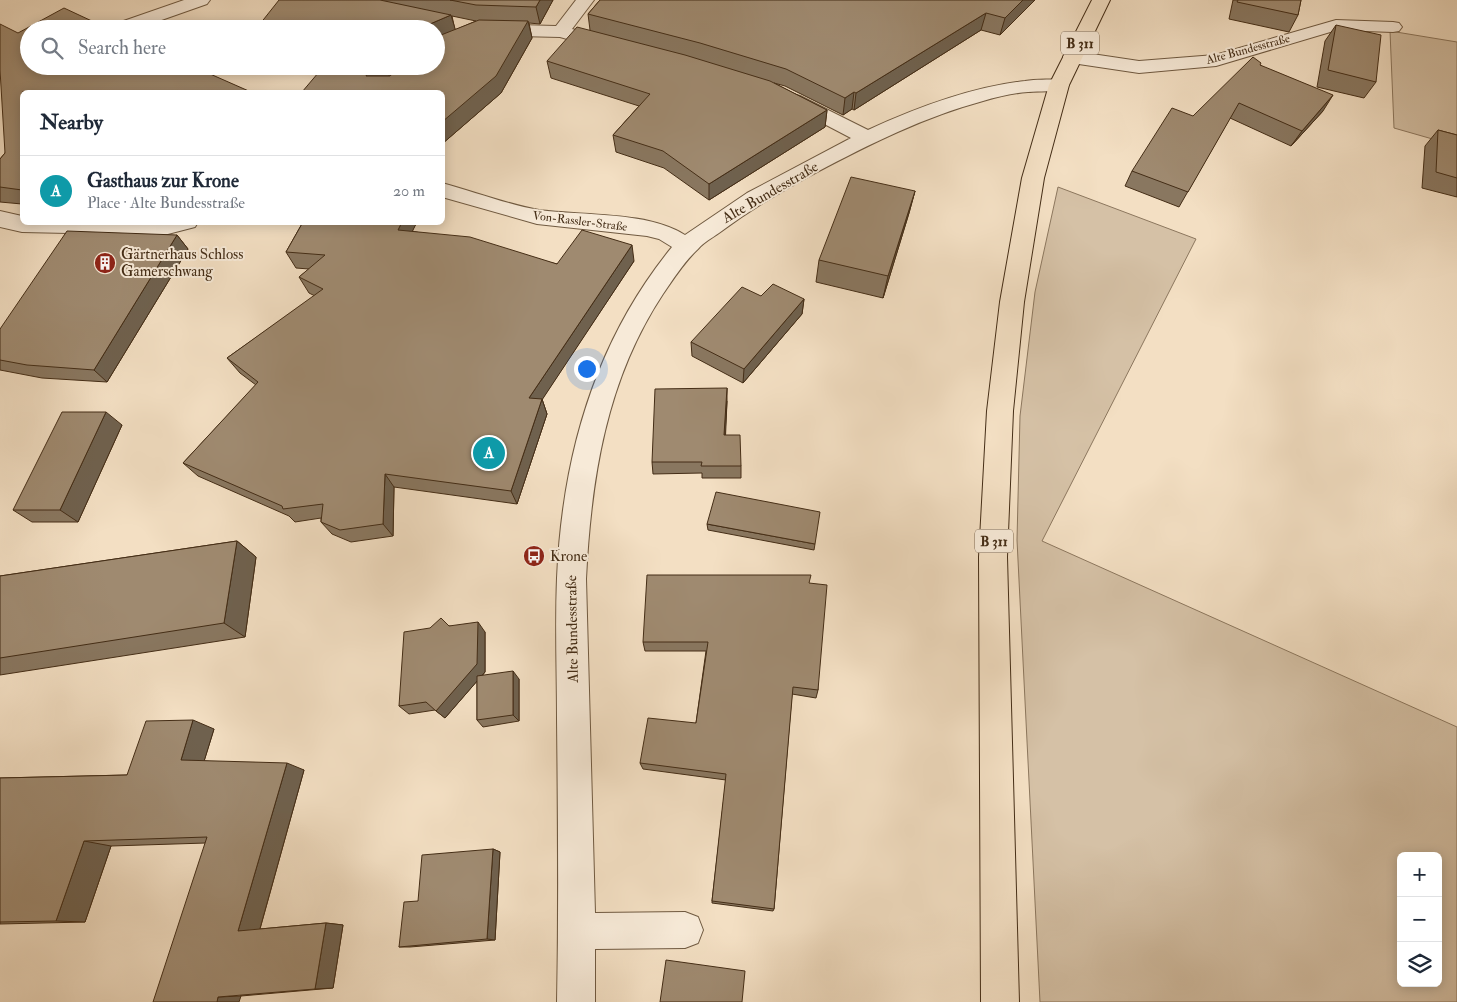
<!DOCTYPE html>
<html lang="en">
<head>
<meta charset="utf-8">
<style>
  :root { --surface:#fff; --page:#f2f2f3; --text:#1f2937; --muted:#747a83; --line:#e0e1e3; --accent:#0f766e }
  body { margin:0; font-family:"IM FELL Double Pica",serif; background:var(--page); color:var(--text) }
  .controls { position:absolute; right:15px; bottom:15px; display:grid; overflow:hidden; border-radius:8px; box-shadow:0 2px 12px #0003 }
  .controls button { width:45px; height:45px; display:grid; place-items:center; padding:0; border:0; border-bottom:1px solid var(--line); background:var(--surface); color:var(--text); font:25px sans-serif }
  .you { position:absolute; left:586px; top:368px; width:18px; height:18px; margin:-12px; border:4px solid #fff; border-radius:50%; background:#1a73e8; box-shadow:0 0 0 8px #1a73e833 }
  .badge { display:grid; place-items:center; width:32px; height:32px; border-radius:50%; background:var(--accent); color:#fff; font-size:16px; font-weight:700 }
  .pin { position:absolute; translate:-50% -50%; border:2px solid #fff; box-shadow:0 1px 5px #0006 }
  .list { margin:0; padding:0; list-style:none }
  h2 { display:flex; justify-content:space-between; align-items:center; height:65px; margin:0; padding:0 20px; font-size:21px }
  h2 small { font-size:16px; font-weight:400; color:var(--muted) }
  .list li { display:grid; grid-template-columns:32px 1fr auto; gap:15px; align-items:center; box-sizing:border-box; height:70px; padding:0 20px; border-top:1px solid var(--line) }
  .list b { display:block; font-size:19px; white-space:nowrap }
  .list p { margin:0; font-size:16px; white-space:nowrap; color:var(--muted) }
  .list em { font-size:16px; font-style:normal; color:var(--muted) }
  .icon { flex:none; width:28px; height:28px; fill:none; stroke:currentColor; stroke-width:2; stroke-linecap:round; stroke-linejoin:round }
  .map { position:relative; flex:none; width:1457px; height:1002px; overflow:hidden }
  .search { position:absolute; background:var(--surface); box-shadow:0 2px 12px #0003; left:20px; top:20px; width:425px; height:55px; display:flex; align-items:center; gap:12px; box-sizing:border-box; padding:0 18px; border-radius:28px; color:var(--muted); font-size:19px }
  .panel { position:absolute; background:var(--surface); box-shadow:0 2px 12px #0003; left:20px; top:90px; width:425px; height:135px; border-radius:8px }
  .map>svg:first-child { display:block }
  .green { fill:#d5c1a6; stroke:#8c775e; fill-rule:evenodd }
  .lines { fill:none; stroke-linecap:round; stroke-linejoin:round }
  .minor-casing { stroke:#705a41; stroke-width:2 }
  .major-casing { stroke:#442d16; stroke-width:2 }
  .minor { fill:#f7ead8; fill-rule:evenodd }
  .major { fill:#f3dfc3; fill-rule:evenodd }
  .wall { fill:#897760; stroke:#442d16; fill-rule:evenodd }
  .shaded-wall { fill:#6f614e; stroke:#442d16 }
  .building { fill:#9f8a70; stroke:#442d16 }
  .labels { text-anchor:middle; stroke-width:4; stroke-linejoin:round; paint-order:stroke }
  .far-street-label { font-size:12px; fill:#442d16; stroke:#f7ead8 }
  .shield { fill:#f7ead8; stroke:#7a6650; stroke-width:1 }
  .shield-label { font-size:14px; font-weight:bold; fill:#442d16 }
  .street-label { font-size:15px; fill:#442d16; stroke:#f7ead8 }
  .poi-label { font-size:15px; fill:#442d16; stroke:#f7ead8; text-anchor:start }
</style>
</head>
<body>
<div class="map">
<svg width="1457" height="1002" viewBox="0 0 1457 1002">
  <rect width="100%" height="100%" fill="#f3dfc3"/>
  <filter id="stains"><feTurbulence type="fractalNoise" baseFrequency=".004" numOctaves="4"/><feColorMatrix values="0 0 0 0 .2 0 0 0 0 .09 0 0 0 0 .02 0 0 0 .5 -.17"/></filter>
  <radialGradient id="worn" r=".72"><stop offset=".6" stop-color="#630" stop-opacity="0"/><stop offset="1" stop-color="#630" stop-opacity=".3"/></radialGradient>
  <path class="green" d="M1390,31l67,11v104l-63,-18z
    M1058,187l138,52 -154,302 415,186v275h-417l-23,-462 3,-124 15,-124zM1401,856h37v127h-37z"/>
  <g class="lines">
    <g class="minor-casing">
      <path id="minor" d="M184,0h26l-3,4 -71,25h-27l3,-4z
        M576,0h18l-22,29 40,11 3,4 -3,4 -6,2 -46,-13 -77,-2 -47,20v-12l44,-19 76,2z
        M1336,20l57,2 6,1 3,4 -3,4 -6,1 -56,-2 -121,36 -77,7 -67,-10 -7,-2 -2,-4 2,-4 7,-2 67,10 76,-6z
        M1059,79l7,2 3,4 -3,4c-13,3 -26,2 -38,3 -15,1 -31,5 -45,9 -59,16 -113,43 -166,71 -34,18 -67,38 -98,61 -7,5 -15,9 -21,16 -14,13 -24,29 -35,45 -57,86 -72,185 -77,285l9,334 90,-1 13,5 5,13 -5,13 -13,5 -90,1v53h-38c2,-94 1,-188 0,-283 0,-46 -2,-94 0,-141 5,-120 38,-237 115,-331l-13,-8 -12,-3 -110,-12 -95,-27v-14c30,8 67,22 97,27 44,6 108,1 146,25l62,-42 104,-55 -65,-34 -3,-4 3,-4 7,-2 7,2 68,34c48,-22 103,-43 157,-49 11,-2 23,-1 34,-2z
        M0,211l22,5v6h176l-3,5 -31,8 -142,-3 -22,-5z"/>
    </g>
    <g class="major-casing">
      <path id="major" d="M1092,0h18l-41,85 -25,93 -20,124 -11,109 -6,146 12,445h-38l-2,-445 8,-146 13,-109 22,-124 27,-93z"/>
    </g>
    <use href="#minor" class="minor"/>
    <use href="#major" class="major"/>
  </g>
  <path class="wall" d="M279,0h274l-13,24 -11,-1 3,15 -31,55 -59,51v-52l-118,-26h76l-12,10h2l46,-10v-37zM452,16l24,5 -21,9z
    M600,0h435l-35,35 -19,-5 -127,80 -2,-1 -9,6 -58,-29 -11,-3 53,27 -2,17 -116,73 -45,-32 -48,-16 -3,-17 26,-29 -88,-28 -4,-17 43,-31 -2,-16z
    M1233,0h68l-3,15 -9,17 -60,-13z
    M1336,25l40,57 -12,16 -47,-11 8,-46z
    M1260,65l63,46 -32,35 -61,-28 -51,89 -54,-21 7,-15z
    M22,92v112l-22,-2v-43l5,-6z
    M1438,130l19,5v62l-35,-9 3,-42z
    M915,191l-6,22 -26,85 -67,-16 3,-22z
    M303,222h114l-5,9 145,33 77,-3 -92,138 5,15 -30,90 -123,-17 -1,49 -42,6 -19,-8 -11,-12v-4l-26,4 -6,-6 -91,-40 -15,-13 73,-78 -16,-12 -13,-15 88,-62 -6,-3 -10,-16 10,-8 -13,-1 -10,-16z
    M177,235l11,14 -81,133 -65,-4 -42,-8v-41z
    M804,299l-2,15 -59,69 -51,-27 -1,-14z
    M727,401l-2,34 16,31v12h-39v-5l-49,1 -1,-12z
    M122,425l-44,97h-46l-19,-12z
    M707,524l108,20 -1,6 -106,-20z
    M237,541l19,16 -11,80 -245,38v-99z
    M809,583l9,107 -2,8 -24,-4 -18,215 -1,2 -61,-8v-2l14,-121 -83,-11 -3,-6 56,-40 10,-72h-61l-2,-9z
    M449,626l36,6v40l-3,4 37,3v42l-36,6 -6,-7v-39l-32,37 -10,-8 -26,4 -10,-8z
    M214,729l-10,32 100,9 -44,159 66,-6 17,2 -10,63 -92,8 -35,-153 -95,3 -26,76 -85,2v-146l127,-3z
    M493,849l7,3 -5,88 -85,7h-11l19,-46z"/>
  <path class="shaded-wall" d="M540,0h13l-13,24 -4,-17z
    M1023,0h12l-35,35 5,-17z
    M986,13l-5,17 -127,80 2,-17z
    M451,15l5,17 -20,9v-12h-6v-5z
    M528,21l4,17 -31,55 -59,51v-22z
    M373,66h27l-24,21 -10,-11 3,-6z
    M854,92l-2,17 -9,6 2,-17z
    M1333,95l-10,16 -32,35 11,-15z
    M827,110l-2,17 -116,73v-16z
    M915,191l-6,22 -26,85 5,-22z
    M402,222h15l-12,24 -7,-16z
    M177,235l11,14 -81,133 -13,-12z
    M632,245l2,16 -100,151 -5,-14z
    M804,299l-2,15 -59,69 1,-14z
    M727,388v13l-2,47 -1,-13z
    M542,399l5,15 -30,90 -6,-13z
    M106,412l16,13 -44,97 -18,-12z
    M385,474l9,13 -1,49 -10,-12z
    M237,541l19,16 -11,80 -21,-14z
    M478,622l7,10v40l-40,46 -9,-7z
    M513,671l6,8v42l-6,-6z
    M193,720l21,9 -12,39 -21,-8z
    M287,763l17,7 -45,162 -21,-1z
    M84,841l27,5 -26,76 -29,-1z
    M493,849l7,3 -5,88 -8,-1z
    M326,923l17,2 -10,63 -18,1z
    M241,996l-2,6h-22l1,-5z"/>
  <path class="building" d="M279,0h101l71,15 -21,9v5h-174z
    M450,0h90l-4,7 -60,-2z
    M600,0h423l-18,18 -19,-5 -130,80 -2,-1 -9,6 -59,-29 -86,-26 -112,-29z
    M1238,0h63l-3,15 -61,-13z
    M64,8l45,21h-80v37h163l59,26h-229v98l-22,-3v-28l5,-6 -5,-83v-46l18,9z
    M479,20l49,1 -32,55 -54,46v-30h-140l22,-26h49l-4,4 -3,6h24l11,-10h35v-29z
    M1336,25l45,10 -5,47 -48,-12z
    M577,27l108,28 85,26 57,29 -118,74 -46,-33 -50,-16 37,-41 -103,-33z
    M1253,57l8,6 -1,2 73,30 -31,36 -63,-28 -51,89 -56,-21 40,-63 21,8z
    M1438,130l19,5v43l-21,-6z
    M851,177l64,14 -27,85 -69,-16z
    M303,222h99l-4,8 72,7 87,27 25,-34 50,15 -103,153 13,1 -31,92 -126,-17 -2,50 -43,6 -19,-8 2,-18 -40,5 -1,-3 -99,-43 75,-81 -31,-24 96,-69 -24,-12 26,-22 -39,-3z
    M67,231l110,4 -83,135 -67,-5 -27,-5v-31z
    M773,284l31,15 -60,70 -53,-27 51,-55 19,9z
    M727,388l-3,47h16l1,31h-40l1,-4h-50l3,-73z
    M62,412h44l-46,98h-47z
    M716,492l104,20 -5,32 -108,-20z
    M237,541l-13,82 -224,35v-82z
    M647,575h164l-2,8 18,2 -9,105 -25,-3 -19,222 -62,-8 14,-127 -86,-11 8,-45 48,5 12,-81h-65z
    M441,618l8,8 29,-4 -1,42 -41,47 -10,-9 -27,4 5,-74 26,-4z
    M513,671v44l-36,5v-44z
    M193,720l-12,40 106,3 -49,168 88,-8 -11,66 -97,8 -1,5h-64l54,-165 -123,4 -28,80 -56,1v-144l127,-3 19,-54z
    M493,849l-6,90 -88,8 5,-45 14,-1 4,-46z
    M666,960l79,11 -3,31h-82z"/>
  <defs>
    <g id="building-disc" transform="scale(1.125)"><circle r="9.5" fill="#8f2418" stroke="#f7ead8"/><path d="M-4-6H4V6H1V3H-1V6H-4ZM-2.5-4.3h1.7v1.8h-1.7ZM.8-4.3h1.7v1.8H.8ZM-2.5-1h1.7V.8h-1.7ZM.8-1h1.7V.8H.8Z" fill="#fff"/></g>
    <g id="bus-disc" transform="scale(1.125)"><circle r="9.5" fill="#8f2418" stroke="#f7ead8"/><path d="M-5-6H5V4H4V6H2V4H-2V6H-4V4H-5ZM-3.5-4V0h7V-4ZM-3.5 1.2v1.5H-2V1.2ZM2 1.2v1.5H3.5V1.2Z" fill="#fff"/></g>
  </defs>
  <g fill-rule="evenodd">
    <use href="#building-disc" x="105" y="263"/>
    <use href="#bus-disc" x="534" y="556"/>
  </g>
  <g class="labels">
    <g class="far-street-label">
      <text transform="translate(1248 49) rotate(-15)" y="4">Alte Bundesstraße</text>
      <text transform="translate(580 221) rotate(7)" y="4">Von-Rassler-Straße</text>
    </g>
    <g class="shield">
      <rect x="1061" y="31.5" width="38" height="23" rx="4"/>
      <rect x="975" y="529.5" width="38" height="23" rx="4"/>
    </g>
    <g class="shield-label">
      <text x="1080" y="48">B 311</text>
      <text x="994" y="546">B 311</text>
    </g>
    <g class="street-label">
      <text transform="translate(770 192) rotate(-30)" y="5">Alte Bundesstraße</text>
      <text transform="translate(572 629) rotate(-91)" y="5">Alte Bundesstraße</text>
    </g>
    <g class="poi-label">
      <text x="121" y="259">Gärtnerhaus Schloss<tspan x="121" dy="17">Gamerschwang</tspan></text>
      <text x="550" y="561">Krone</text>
    </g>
  </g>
  <rect width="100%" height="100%" filter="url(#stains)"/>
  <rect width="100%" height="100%" fill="url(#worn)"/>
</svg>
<div class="controls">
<button>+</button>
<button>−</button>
<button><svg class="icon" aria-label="layers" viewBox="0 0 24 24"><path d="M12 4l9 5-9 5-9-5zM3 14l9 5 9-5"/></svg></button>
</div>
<div class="you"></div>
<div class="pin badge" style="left:489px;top:453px;background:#0f9aa8">A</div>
<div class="search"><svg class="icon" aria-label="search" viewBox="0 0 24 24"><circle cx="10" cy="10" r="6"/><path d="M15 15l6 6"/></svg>Search here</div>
<section class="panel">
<h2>Nearby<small></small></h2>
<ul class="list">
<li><span class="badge" style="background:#0f9aa8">A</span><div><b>Gasthaus zur Krone</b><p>Place · Alte Bundesstraße</p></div><em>20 m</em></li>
</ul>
</section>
</div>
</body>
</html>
